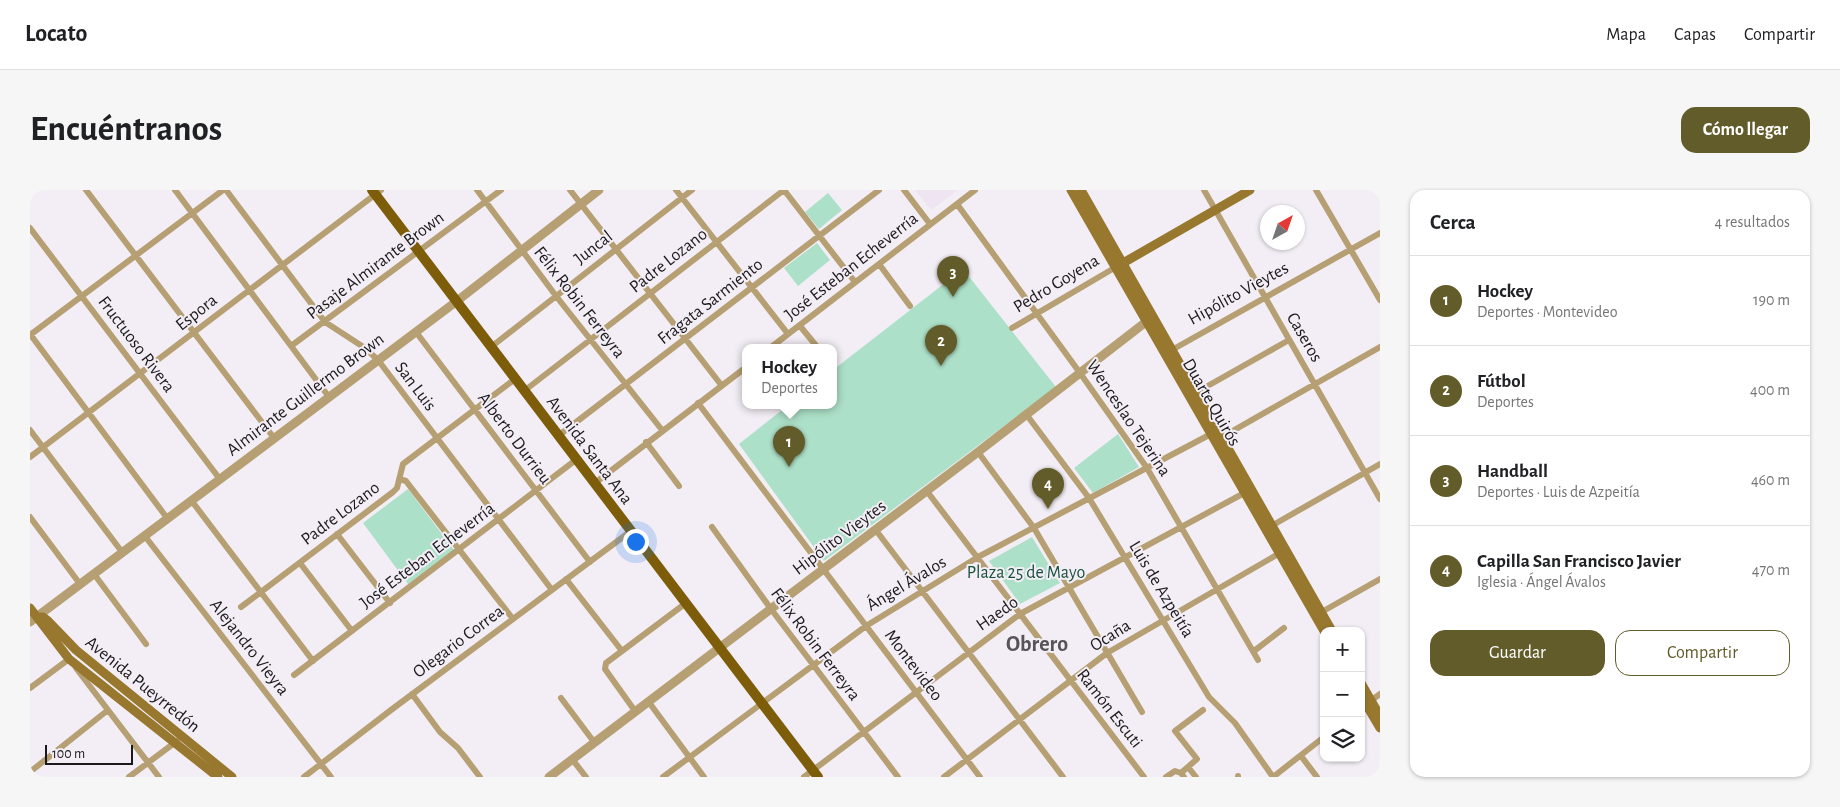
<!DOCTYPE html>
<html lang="es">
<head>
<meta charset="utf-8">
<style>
  :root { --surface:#fff; --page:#f6f6f6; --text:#202124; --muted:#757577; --line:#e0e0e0; --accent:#615c29 }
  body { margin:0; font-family:"Alegreya Sans",sans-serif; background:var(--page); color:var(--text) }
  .controls { position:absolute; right:15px; bottom:15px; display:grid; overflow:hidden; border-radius:10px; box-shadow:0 1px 4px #0004 }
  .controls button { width:45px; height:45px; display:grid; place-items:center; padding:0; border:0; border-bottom:1px solid var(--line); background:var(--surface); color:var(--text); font:25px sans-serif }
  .compass { position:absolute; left:1230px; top:15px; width:45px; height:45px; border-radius:50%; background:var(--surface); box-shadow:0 1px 4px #0004; rotate:40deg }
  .scale { position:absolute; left:15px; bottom:12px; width:88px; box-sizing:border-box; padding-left:5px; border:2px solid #1b191c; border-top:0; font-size:14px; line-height:18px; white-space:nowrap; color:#1b191c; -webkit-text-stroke:4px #f3eef5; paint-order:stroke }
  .you { position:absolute; left:605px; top:351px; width:18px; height:18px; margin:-12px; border:4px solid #fff; border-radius:50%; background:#1a73e8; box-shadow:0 0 0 8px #1a73e833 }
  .badge { display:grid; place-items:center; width:32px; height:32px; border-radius:50%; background:var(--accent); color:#fff; font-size:16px; font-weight:700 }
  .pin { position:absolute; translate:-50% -41px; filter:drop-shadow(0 1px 2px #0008) }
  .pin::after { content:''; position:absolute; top:26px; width:18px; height:15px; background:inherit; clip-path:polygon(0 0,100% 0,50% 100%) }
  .popup { position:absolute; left:712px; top:154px; width:95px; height:65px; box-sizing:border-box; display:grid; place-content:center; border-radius:10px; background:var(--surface); filter:drop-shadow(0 1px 4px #0005); font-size:16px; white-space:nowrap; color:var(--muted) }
  .popup b { font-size:19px; color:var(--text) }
  .popup::after { content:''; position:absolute; left:50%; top:100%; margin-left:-10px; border:10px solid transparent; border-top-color:var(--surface) }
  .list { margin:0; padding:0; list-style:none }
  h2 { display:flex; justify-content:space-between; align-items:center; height:65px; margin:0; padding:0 20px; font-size:21px }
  h2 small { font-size:16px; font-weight:400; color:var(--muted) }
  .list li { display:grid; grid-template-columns:32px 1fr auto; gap:15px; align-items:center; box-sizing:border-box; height:90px; padding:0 20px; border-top:1px solid var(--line) }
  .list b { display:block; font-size:19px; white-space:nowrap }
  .list p { margin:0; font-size:16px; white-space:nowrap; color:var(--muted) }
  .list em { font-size:16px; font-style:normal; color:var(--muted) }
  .actions { display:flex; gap:10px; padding:15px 20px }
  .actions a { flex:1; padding:11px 0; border:1px solid var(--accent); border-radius:15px; text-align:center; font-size:18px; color:var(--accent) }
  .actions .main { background:var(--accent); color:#fff }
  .icon { flex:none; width:28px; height:28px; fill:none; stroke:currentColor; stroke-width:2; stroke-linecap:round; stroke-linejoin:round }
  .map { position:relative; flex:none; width:1350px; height:587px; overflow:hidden; border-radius:15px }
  header { display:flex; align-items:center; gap:30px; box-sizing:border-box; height:70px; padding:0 25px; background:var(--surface); border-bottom:1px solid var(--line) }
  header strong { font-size:24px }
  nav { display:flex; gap:28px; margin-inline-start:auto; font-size:18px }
  .intro { display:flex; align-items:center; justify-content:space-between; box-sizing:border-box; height:120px; padding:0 30px }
  h1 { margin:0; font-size:35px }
  .button { padding:12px 22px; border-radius:15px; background:var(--accent); color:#fff; font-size:18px; font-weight:700 }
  main { display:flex; gap:30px; padding:0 30px }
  aside { flex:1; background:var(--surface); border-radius:15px; box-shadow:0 1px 4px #0004 }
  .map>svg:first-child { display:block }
  .built { fill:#eee4f2 }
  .green { fill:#ade0c8 }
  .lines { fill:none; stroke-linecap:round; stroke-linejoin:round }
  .minor { stroke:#b6a073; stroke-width:6 }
  .tertiary { stroke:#b6a073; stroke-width:9 }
  .secondary { stroke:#98782f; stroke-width:9 }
  .primary { stroke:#7d5d0a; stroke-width:10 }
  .labels { text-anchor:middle; stroke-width:4; stroke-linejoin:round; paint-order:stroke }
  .street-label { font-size:18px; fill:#1b191c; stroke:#f3eef5 }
  .park-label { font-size:18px; fill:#18503b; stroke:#f3eef5 }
  .district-label { font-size:22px; font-weight:bold; fill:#575359; stroke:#f3eef5 }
</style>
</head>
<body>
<header>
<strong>Locato</strong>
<nav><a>Mapa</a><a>Capas</a><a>Compartir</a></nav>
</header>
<div class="intro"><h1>Encuéntranos</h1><a class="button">Cómo llegar</a></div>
<main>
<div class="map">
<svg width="1350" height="587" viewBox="0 0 1350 587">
  <rect width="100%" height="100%" fill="#f3eef5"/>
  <path class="built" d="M885,0h43l-27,20z"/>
  <path class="green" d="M798,3l14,17 -23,19 -14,-17z
    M787,53l13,17 -32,26 -14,-18z
    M933,79l93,118 -232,174 -85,-117 48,-38h46v-36z
    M1088,244l21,33 -46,26 -19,-25z
    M378,299l46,61 -46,34 -45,-61z
    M1002,347l28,46 -40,21 -31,-43z"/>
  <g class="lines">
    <path class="minor" d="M56,0l188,248
      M145,0l154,207
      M196,0l99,132 40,26 13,12 174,230
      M447,0l79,106 106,134
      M540,0l152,196
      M646,0l112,144
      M754,0l71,92
      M874,0l26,34
      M1174,0l176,309
      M1286,0l64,110
      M927,14l123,169 67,95 111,192
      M0,38l189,250
      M849,74l31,42
      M770,136l18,22
      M982,138l104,-61
      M386,142l174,230
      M0,144l137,184
      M0,145l193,-145
      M261,156l210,-156
      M461,157l201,-157
      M740,158l205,-158
      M1140,161l210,-118
      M803,176v1
      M494,201l260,-201
      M1167,202l92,-52
      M668,213l282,374
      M752,216l1,1
      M996,224l63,84 120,199 26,26 38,54
      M0,240l92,122
      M528,246l321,-246
      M1192,247l158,-90
      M616,252l33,44
      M948,262l56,76 108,184
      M0,267l351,-267
      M369,289l7,2 3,4 104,134
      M565,293l150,-115
      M896,300l218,287
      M161,310l122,161
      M0,327l50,67
      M1243,335l107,-61
      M682,337l59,82 127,168
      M845,339l188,248
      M307,344l53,69
      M114,345l187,242
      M270,373l52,68
      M64,384l52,70
      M536,389l56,72
      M211,417l152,-115 4,-4 6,-24 112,-85
      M1288,424l62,-35
      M1224,461l30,-23
      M46,478l83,109
      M264,485l283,-216
      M0,498l39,-29 1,1
      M382,504l28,38 18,16 22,29
      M531,508l33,44
      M618,511l56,76
      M1331,518l19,-14
      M605,521l-30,-42 1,-6 80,-60
      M1271,566l16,21
      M542,569l14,18
      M1158,577l8,10
      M0,582l78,-62
      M1151,583l16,-14 -22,-28 28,-21
      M99,587l48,-36
      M274,587l87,-67 240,-179
      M633,587l203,-151 112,-69 233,-123
      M774,587l216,-163 228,-123
      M914,587l163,-124 173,-100
      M1136,587l9,-6 6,2 3,4
      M1208,587v-1
      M1243,587l51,-40"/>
    <path class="tertiary" d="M0,432l427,-321 142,-111
      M519,587l429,-325 173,-134"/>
    <path class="secondary" d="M1041,0l253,441
      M1051,0l251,441
      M1093,73l127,-73
      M0,418l39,51 149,118
      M7,427h6l4,3 29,30 156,127
      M1331,493l19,33
      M1331,506l19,32"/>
    <path class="primary" d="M342,0l446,587"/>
  </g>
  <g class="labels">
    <g class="street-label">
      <text transform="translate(563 57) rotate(-38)" y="6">Juncal</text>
      <text transform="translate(638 70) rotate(-38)" y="6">Padre Lozano</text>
      <text transform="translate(345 75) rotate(-37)" y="6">Pasaje Almirante Brown</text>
      <text transform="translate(821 76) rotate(-38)" y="6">José Esteban Echeverría</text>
      <text transform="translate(1026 93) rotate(-31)" y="6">Pedro Goyena</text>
      <text transform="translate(1208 103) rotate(-29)" y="6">Hipólito Vieytes</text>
      <text transform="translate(680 111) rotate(-38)" y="6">Fragata Sarmiento</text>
      <text transform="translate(550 112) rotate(52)" y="6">Félix Robin Ferreyra</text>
      <text transform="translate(166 122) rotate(-38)" y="6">Espora</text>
      <text transform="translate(1275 147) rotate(60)" y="6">Caseros</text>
      <text transform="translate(107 154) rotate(53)" y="6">Fructuoso Rivera</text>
      <text transform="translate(386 196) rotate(53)" y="6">San Luis</text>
      <text transform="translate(275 204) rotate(-37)" y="6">Almirante Guillermo Brown</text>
      <text transform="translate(1182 212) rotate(60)" y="6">Duarte Quirós</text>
      <text transform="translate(1099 228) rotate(56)" y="6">Wenceslao Tejerina</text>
      <text transform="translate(485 248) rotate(53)" y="6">Alberto Durrieu</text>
      <text transform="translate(560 260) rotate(53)" y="6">Avenida Santa Ana</text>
      <text transform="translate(310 323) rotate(-37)" y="6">Padre Lozano</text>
      <text transform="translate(809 347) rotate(-37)" y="6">Hipólito Vieytes</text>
      <text transform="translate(397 365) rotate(-37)" y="6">José Esteban Echeverría</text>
      <text transform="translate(876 393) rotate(-31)" y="6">Ángel Ávalos</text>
      <text transform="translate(1132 399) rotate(59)" y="6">Luis de Azpeitía</text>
      <text transform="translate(967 423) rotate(-35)" y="6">Haedo</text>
      <text transform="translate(1080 445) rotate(-32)" y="6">Ocaña</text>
      <text transform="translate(428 451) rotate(-37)" y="6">Olegario Correa</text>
      <text transform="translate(786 454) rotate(53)" y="6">Félix Robin Ferreyra</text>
      <text transform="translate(220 457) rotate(52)" y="6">Alejandro Vieyra</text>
      <text transform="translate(884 475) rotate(53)" y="6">Montevideo</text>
      <text transform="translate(113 494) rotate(39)" y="6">Avenida Pueyrredón</text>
      <text transform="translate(1080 518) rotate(52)" y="6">Ramón Escuti</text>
    </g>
    <g class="park-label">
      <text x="996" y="388">Plaza 25 de Mayo</text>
    </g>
    <g class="district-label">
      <text x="1007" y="461">Obrero</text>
    </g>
  </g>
</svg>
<div class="controls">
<button>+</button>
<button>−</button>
<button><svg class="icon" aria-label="layers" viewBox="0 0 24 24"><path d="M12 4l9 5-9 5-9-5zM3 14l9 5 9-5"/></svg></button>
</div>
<svg class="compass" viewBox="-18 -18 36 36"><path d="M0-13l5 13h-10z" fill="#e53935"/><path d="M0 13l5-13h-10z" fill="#757577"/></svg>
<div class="scale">100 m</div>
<div class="you"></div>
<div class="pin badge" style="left:759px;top:277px">1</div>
<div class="popup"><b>Hockey</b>Deportes</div>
<div class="pin badge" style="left:911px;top:176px">2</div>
<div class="pin badge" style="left:923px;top:107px">3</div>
<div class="pin badge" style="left:1018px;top:319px">4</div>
</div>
<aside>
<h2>Cerca<small>4 resultados</small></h2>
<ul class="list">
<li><span class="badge">1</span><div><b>Hockey</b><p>Deportes · Montevideo</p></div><em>190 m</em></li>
<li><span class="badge">2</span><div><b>Fútbol</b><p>Deportes</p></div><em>400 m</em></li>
<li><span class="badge">3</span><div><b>Handball</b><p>Deportes · Luis de Azpeitía</p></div><em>460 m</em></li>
<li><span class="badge">4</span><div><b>Capilla San Francisco Javier</b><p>Iglesia · Ángel Ávalos</p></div><em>470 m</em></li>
</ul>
<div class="actions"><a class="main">Guardar</a><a>Compartir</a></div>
</aside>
</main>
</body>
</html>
